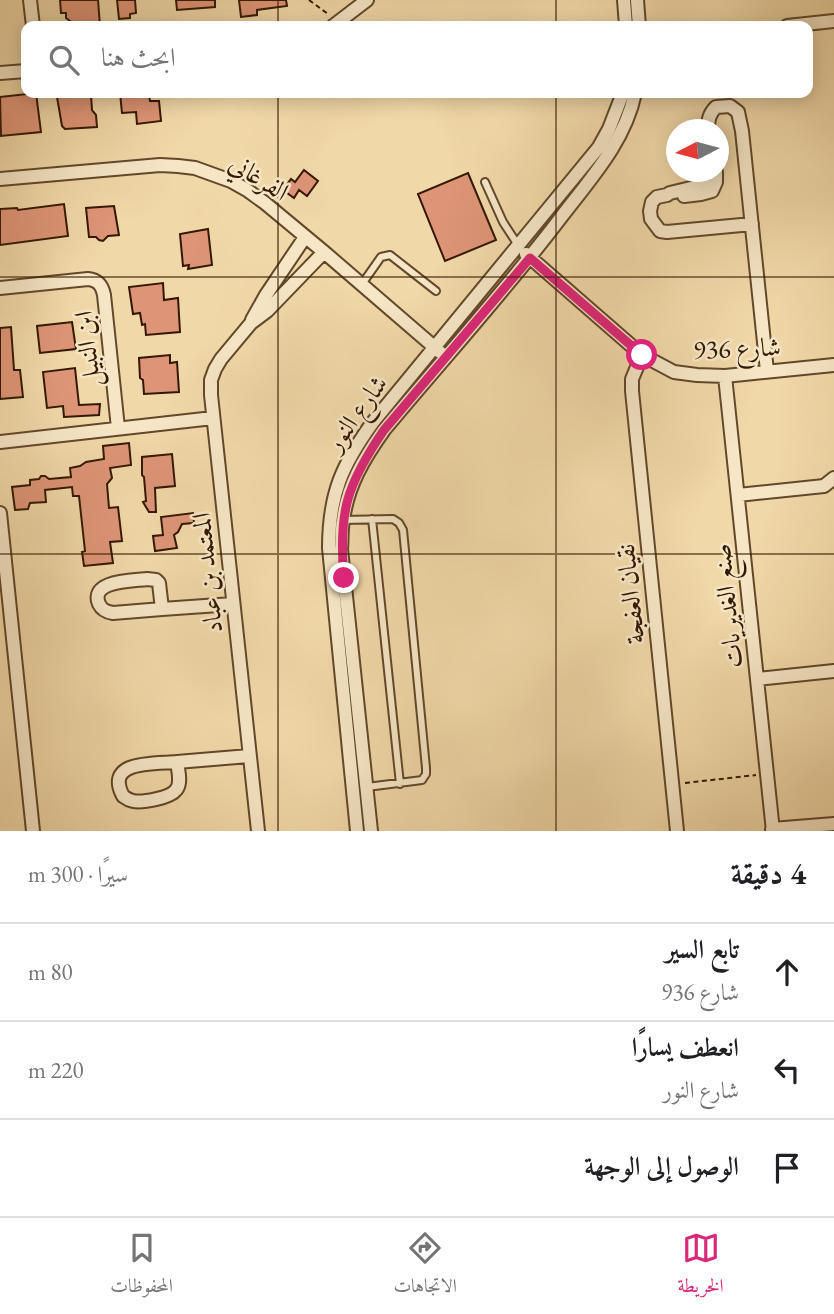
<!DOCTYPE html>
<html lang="ar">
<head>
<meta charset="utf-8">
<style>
  :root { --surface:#fff; --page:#f2f2f2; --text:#202124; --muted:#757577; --line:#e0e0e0; --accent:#db2777 }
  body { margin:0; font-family:"EB Garamond",Amiri,serif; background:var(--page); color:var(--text); direction:rtl }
  .compass { position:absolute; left:666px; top:119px; width:63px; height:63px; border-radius:50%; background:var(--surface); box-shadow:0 4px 18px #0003; rotate:264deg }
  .stop { position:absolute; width:21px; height:21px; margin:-16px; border:5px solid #db2777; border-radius:50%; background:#fff }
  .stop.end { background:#db2777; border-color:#fff; box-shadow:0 2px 7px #0008 }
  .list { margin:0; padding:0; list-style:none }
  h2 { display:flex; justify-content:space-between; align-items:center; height:91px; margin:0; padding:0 28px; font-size:30px }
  h2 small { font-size:23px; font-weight:400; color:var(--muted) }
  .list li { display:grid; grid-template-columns:46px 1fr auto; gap:21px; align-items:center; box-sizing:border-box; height:98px; padding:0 28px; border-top:2px solid var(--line) }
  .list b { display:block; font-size:26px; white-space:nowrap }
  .list p { margin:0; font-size:23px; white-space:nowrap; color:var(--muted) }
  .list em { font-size:23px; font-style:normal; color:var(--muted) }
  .icon { flex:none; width:38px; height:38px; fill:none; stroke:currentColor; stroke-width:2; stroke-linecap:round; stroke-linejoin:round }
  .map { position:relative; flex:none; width:834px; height:831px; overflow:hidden; direction:ltr }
  .search { position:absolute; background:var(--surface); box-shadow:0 4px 18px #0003; left:21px; right:21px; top:21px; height:77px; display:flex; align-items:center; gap:18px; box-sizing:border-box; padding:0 24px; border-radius:14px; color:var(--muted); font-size:26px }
  .sheet { height:385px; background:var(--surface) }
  nav { display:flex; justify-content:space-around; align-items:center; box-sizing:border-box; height:98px; border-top:2px solid var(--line); background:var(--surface); font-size:19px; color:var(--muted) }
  nav a { display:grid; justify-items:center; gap:4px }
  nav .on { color:var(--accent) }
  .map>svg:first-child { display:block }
  .building { fill:#de9577; stroke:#331800; stroke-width:2 }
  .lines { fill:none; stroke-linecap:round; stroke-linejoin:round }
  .lane-casing { stroke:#62482a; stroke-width:10 }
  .street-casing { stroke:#62482a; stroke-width:16 }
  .path { stroke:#331800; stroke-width:2; stroke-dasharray:5 3.5; stroke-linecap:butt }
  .lane { stroke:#f6e6c6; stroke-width:6 }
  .street { stroke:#f6e6c6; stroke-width:12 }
  .route { stroke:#db2777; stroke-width:9 }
  .grid { fill:none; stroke:#331800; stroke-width:2; stroke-opacity:0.55 }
  .labels { text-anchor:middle; stroke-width:5; stroke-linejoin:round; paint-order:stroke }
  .street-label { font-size:26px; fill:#331800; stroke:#f6e6c6 }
</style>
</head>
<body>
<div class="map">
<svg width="834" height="831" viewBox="0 0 834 831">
  <rect width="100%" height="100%" fill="#f1d8a8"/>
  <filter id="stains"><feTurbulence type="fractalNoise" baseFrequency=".00286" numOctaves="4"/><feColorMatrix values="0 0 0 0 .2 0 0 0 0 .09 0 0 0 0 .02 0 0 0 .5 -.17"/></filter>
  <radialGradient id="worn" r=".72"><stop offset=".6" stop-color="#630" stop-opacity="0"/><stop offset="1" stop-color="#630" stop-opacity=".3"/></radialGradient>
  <path class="building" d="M60,0h38l2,26h-23l-11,-8v-5h-5z
    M117,0h18l1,13 -6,1v4l-11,1z
    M176,0h39v7l-38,3z
    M239,0h47l1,6 -30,4v5l-16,2z
    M36,93l5,39 -40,4 -1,-39z
    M120,93h21v3l8,-1 1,6h9l2,20 -24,3 -1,-12 -14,1z
    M78,94l3,2 10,-1 1,15 4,5 1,12 -32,2 -3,-3 -5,-29z
    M304,170l14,11 -11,15 -8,-6 -5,8 -11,-8 8,-11 4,3z
    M468,173l28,67 -51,21 -27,-67z
    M64,204l4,32 -68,9v-36l17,-1 1,2z
    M114,206l5,29 -11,1 -5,5 -4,-1 -3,-3h-7l-3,-29z
    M208,229l4,36 -24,4 1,-4 -6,1 -3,-32z
    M163,283l1,17 14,-2 2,34 -34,3 -1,-11 -3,1 -2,-12 -7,1 -4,-27z
    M72,322l4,27 -36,4 -3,-27z
    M11,327l3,43h6l3,27 -23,2v-71z
    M170,355v8l7,-1 2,30 -35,2 -1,-14 -3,-2 -1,-20z
    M75,368l4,37 21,-1 -1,11 -35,2 -1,-11 -16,2 -4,-36z
    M129,443l2,22 -21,3 2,10 -5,6 2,24 9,-1 4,34 -12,1 3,21 -29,3 -2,-14 3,-1 -6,-55h-6l-1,-9 -27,3 1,12 -16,1 -2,6 -13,1 -3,-23 18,-2v-5l9,-1 2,-3h4l4,3 22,-2 -1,-9 10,-2 6,-4 18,-3 -1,-13z
    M172,454l3,32 -20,2 1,24h-7l-6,-10 3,-1 -2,-24 -2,-2v-18z
    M193,513l1,10 -12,1 -4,8 -4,3 3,13 -22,3 -2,-15 10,-1 -2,-18z"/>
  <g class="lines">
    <g class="lane-casing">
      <path id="lane" d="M485,182l18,40 15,23
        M362,284l19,-27 9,-2 46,36
        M372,519l28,265
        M343,520l50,-1 6,4 4,7 23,238v6l-4,6 -55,7"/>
    </g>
    <g class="street-casing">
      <path id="street" d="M30,0l3,26
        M624,0l2,26
        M637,0l2,26
        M333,26l34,-26
        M787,26l47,-5
        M0,73l26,-2
        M708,130c0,-10 1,-16 8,-23l14,-1 8,6 4,19 25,240
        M708,172c0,7 -3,11 -9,14l-29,7 -3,2 -10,2 -5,5 -2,9 1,8 9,12 7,1 85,-8
        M0,179l160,-14 18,1 17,2 36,13 16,9 18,13 59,49 116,100
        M684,196l17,-2 11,-3 4,-9v-10
        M526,254l116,101 32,17 23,3 28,1 109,-11
        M0,288l88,-9c10,1 14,6 16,16l14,133
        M252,320l14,-25 39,-58
        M642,355l-10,24v12l45,440
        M725,376l48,455
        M0,442l213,-24
        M738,495l86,-9 10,-8
        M0,513l33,318
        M147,579l9,1 3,3 3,26 -49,4c-7,-1 -11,-3 -14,-9 -10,-24 34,-23 48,-25z
        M162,609l71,-5
        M758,679l76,-8
        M177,762c1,9 5,21 -1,28 -6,8 -34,13 -43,11 -5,-1 -6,-2 -10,-5 -19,-36 31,-32 54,-34z
        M177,762l72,-6
        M772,829l62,-5
        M258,831l-47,-436v-15l4,-11 6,-10 30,-36 16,-12 57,-59
        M357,831l-28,-283c0,-54 13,-83 44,-126l226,-275 10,-18 14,-36
        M371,831l-30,-282c1,-9 0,-19 2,-28 4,-35 21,-63 41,-91 59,-71 122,-140 178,-214 30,-39 63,-75 73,-123"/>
    </g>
    <path class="path" d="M309,0l19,14
      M685,783l71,-8"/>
    <use href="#lane" class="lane"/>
    <use href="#street" class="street"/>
  </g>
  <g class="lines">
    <path class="route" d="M344,578c-6,-66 3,-94 40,-148l146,-172 112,97"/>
  </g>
  <path class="grid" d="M278,0v26M556,0v26M278,93v738M556,93v738M0,277h834M0,554h834"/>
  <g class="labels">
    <g class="street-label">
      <text transform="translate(259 177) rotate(32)" y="9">الفرغاني</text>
      <text transform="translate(737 348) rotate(-2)" y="9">شارع 936</text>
      <text transform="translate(87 349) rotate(-96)" y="9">ابن النبيل</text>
      <text transform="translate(356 413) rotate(-54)" y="9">شارع النور</text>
      <text transform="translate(207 573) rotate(-96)" y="9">المعتمد بن عباد</text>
      <text transform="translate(630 594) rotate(-96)" y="9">نقيان العفجة</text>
      <text transform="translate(727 606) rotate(-96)" y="9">صنع الغديريات</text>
    </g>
  </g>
  <rect width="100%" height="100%" filter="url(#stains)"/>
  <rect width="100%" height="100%" fill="url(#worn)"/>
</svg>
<svg class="compass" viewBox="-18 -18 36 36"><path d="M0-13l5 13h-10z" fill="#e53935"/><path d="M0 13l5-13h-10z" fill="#757577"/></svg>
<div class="stop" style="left:642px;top:355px"></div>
<div class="stop end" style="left:344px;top:578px"></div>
<div class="search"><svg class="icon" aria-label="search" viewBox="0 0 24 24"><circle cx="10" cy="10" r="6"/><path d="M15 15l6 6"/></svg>ابحث هنا</div>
</div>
<section class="sheet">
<h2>4 دقيقة<small>سيرًا · 300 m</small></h2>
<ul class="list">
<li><svg class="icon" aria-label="ahead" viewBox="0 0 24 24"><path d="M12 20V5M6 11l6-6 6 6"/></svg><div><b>تابع السير</b><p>شارع 936</p></div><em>80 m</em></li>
<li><svg class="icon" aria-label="left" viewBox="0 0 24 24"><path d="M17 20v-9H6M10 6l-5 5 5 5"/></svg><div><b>انعطف يسارًا</b><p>شارع النور</p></div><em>220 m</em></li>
<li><svg class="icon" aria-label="arrive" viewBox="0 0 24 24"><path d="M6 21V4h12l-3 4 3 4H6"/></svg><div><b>الوصول إلى الوجهة</b></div></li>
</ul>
</section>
<nav>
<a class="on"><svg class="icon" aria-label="map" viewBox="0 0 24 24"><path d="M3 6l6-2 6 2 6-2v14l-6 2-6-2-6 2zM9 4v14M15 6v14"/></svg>الخريطة</a>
<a><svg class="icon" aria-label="directions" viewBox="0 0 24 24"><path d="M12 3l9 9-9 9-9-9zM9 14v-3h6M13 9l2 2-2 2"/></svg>الاتجاهات</a>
<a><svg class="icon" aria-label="saved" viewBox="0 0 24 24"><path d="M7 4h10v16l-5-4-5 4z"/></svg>المحفوظات</a>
</nav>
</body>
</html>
